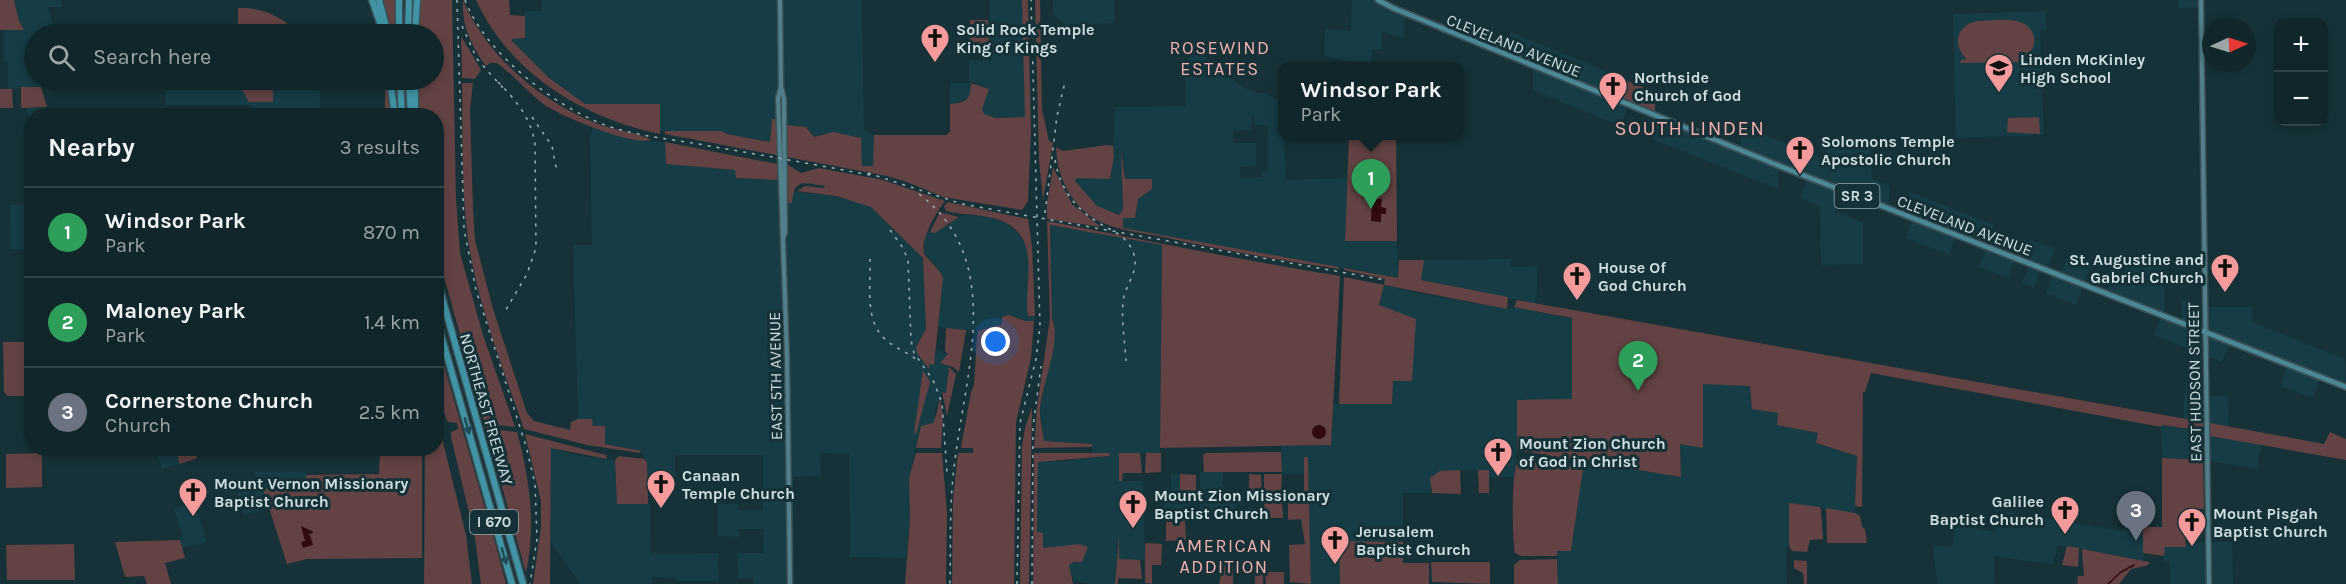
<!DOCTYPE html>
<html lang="en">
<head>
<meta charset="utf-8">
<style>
  :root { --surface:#10262a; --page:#1e3236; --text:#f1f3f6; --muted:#9ca5a8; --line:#304347; --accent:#f59b9b }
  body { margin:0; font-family:Karla,sans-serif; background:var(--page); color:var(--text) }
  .controls { position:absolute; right:18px; top:18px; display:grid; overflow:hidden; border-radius:12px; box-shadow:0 3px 9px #0003 }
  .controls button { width:54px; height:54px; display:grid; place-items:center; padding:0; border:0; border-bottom:2px solid var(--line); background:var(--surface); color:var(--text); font:30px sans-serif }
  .compass { position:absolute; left:2202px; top:18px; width:54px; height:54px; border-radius:50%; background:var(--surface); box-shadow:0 3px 9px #0003; rotate:86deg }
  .you { position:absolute; left:996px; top:342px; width:21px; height:21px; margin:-15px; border:4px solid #fff; border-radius:50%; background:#1a73e8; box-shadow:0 0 0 9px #1a73e833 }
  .badge { display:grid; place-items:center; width:39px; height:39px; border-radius:50%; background:var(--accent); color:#fff; font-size:20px; font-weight:700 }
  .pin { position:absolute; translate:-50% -50px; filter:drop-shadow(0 2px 3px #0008) }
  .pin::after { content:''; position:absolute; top:32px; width:21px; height:18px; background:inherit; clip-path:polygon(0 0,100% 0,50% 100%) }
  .popup { position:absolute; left:1278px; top:62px; width:186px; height:78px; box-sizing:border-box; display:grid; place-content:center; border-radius:12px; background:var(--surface); filter:drop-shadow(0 2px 4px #0005); font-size:20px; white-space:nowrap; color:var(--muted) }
  .popup b { font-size:22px; color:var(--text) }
  .popup::after { content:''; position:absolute; left:50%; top:100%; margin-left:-12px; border:12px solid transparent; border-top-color:var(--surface) }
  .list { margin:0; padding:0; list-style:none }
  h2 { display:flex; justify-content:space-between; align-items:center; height:78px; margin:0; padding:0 24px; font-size:26px }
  h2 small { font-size:20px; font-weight:400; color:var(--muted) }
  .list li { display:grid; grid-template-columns:39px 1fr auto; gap:18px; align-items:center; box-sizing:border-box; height:90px; padding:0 24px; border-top:2px solid var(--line) }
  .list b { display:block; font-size:22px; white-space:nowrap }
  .list p { margin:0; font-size:20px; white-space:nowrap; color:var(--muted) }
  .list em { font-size:20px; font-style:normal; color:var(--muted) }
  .icon { flex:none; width:33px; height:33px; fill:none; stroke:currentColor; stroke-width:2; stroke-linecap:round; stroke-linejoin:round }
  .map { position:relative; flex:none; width:2346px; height:584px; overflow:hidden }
  .search { position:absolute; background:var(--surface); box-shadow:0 3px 9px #0003; left:24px; top:24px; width:420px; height:66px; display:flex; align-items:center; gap:15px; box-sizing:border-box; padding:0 21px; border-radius:33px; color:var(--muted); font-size:22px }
  .panel { position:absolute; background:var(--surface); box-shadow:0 3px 9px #0003; left:24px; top:108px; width:420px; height:348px; border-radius:24px }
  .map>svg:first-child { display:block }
  .built { fill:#163c45; fill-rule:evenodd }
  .green { fill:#624242 }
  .water { fill:#310a0d }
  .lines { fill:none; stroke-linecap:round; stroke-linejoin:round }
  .stream { stroke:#310a0d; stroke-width:1.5 }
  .secondary-casing { stroke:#3a5056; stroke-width:7 }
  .primary-casing { stroke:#3a5056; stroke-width:8 }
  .highway-casing { stroke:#3a5056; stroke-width:9 }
  .secondary { stroke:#52808a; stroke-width:4 }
  .primary { stroke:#4a8896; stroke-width:4.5 }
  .highway { stroke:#4094a6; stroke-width:6 }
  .rail { stroke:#9eb1b5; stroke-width:1.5; stroke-dasharray:3 6; stroke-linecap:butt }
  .oneway { fill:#204a54 }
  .labels { text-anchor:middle; stroke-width:6; stroke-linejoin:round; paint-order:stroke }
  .shield { fill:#163238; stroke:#97aaaf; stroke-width:1.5 }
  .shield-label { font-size:15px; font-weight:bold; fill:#cedee2 }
  .poi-label { font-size:16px; font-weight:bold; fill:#cedee2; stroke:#163238; text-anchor:start }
  .street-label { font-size:16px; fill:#cedee2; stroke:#163238 }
  .neighbourhood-label { font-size:18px; letter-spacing:1.5px; fill:#f5b1b0; stroke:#163238 }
  .quarter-label { font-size:20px; letter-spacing:1.5px; fill:#f5b1b0; stroke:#163238 }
</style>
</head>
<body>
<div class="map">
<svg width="2346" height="584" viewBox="0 0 2346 584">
  <rect width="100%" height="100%" fill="#163238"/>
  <path class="built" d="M14,0h48v7h-14l8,27h-22v46h9l2,5 -4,2 -33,2v-27h-4v-32l20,-1 -5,-7z
    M542,0h320l2,129 3,3 7,3v31h-12l-35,-33 -13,4 -8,-10 -29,-3 -5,-4 -2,22 -43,-8 -6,-3h-61v-27h-75l-37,-27 -36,-36v-2l13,-1 -1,-27h18z
    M990,0h32l4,117 -30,1 -12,-4 -3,-5 8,-20 -16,-7 -2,1 -1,14 -2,2 -18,5v-21h19v-22l22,-1v-13h-2z
    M1053,0h61v23l-48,2 -13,-11z
    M1352,0h30l22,11v28l-22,-8v18l-10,1 -1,12 -22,-1 -25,-5 1,-27 26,2z
    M2178,0h23v7l-23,1z
    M2046,11v18l-6,1 4,105 -88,3 -3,-124z
    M1510,32l103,42 4,3v18l13,6 -10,25 -87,-36v-25l-23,-8z
    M1191,53h10l29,25 13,9 13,6h10l16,10 4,77 61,-2 -2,63h52l1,37 -276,-50 1,-10 15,-19 14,-10v-10h-27l-3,-29 1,59 -2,5 -15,-3 -9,-5 -19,-19 -3,-8 39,-23 -1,-10 2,-39 70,-1 1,-43zM1252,116h2v9h14v46l-6,1v5l-22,1v-11l16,-1v-23h-23v-12l19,-1z
    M165,80h75l1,5 32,17v-22h46l1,35h-62l-7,-10h-85z
    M26,108h26l3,7 -23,1 -1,9z
    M1651,114l90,36v-24l84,33 1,-17h43l3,37 18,7 -2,22 -45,-18 -8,21 28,12v41l-42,1 -1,-59 -20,-8 8,-21 -30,-12v24l-126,-50z
    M593,127l39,13 33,2 1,22 70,6v8l41,2 11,23 5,-11h4l39,4 22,6 13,5 53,51 2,71 -10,18 13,21v-4h5l1,-14 13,4 -6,10 7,2 -3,27 -4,-1 -7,19 1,8 -3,4 -12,4 -5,19 -7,32 1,41 -4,39 -56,-1 -1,-103 -29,-1 1,23 -28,1 1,107h-40v-5l-16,-1 -1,-25h26l1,-24h-25v8l-21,-1v-32h20l1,6h24v-55h-88v21h-28v-14l-6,-11 -36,-7 -12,-18 -1,-7h-14l-5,-174h19l-2,-109z
    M1910,192l84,33 -9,20 -29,-10 -7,20 -43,-17 7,-21 -3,-5z
    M10,205h21v44h-20z
    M968,215l25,3 15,6 11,10 7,10 3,17 -2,48 1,7h7l-1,5h-8l-11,-5 -13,8 -24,7 -41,-4 6,-46 -5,-13 -14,-15 1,-15 3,-6h7l24,-15z
    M1050,225l112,20 -2,208h-40l-1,28h24l2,79h-27v-22l-3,46h-25l-16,-3 -5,-15 4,-4 6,1v-19l-36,5 -6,-17 1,-70 29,-1 42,-5 1,-3 -18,1v-10l-48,-3 -4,-32 12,-59 3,-25 -3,-6z
    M2030,239l25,10 -8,21 -6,-3 -7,21 -12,-5 8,-20 -8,-3z
    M1987,246l29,11 -8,21 -29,-11z
    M2068,255l23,9 -15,41 -30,-12 8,-21 7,3z
    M1511,259v8l26,-1v24l-2,13 -115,-23 4,-20z
    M2125,266h39l1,49 17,6v-21l22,7h48v15l93,37 1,28 -26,-10 -7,21 -32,-12 7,-22 -57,-23 -9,21 -68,-27 8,-21 -56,-22 8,-20 12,4z
    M1384,285l32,8 91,16 7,-2 103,21 -45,43v29h-55v50l-3,27h-25v-7l-49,1 -10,18 2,4h-29v49l-64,-1 1,43h-29l-3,-127h-4l1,17h-23l-1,-28 50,-1 3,-41h57l-12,-99z
    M1703,383l47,3 2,23 26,4v12l40,8 -2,10 41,13 -2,57 -66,-10v43h-3l1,38h-229l-1,-33 14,-1 13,-89 97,15 -1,-32 23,3z
    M2184,393l22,1 1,2h21l1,30 -45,-7z
    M2161,425l49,8 1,3 50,9 -4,24 -60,-10 -35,-1z
    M551,448l24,7 40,5 2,44h33l1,50 67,-1 1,28h-42l-1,-3 -24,-1v7h-72l-29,-42z
    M156,449h19l5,15 -18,5z
    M255,472h51v17h-42l5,19 -25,7 -8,-27 21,-6z
    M1200,472h23v24h4l1,3h8l1,19h-37z
    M1171,474h9v21h9v23h-3l-1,2 -21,-1v-24h7z
    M195,503l12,39 -25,6 -2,-8 2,-5 -8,-26z
    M1995,510l129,21v-4h19v34l-85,-16 -5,20 -59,-9 1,28h-58l-4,-39 19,3 3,-23 40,7z
    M2212,542h20l1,42h-63v-22l-7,-2 2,-13h21v-3z"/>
  <path class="green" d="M0,0h14l5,21 5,9h-24z
    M382,0h13l1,34h-5z
    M420,0h32l4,199 4,54 23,82 32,92 -27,-3 1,5 28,3c13,48 19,92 9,141l-90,-325v-132l-17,-1 -1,-35h16v-46h-16z
    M463,0c24,57 78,102 135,124 13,5 45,10 53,16 -19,6 -87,-23 -105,-34 -18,-13 -31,-30 -49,-43h-7l-4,3c-14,-19 -25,-41 -23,-66z
    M476,0h33l1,15 15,1v22l-13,1v2l36,36 37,27h75v30c-77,-16 -150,-60 -184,-134z
    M1022,0h6l3,131 -3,70 -6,9 -79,-13 -36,-15 -20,-6 -222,-42v-3h56l6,3 43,8 2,-23h5v31l10,1v-26l19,2 8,10 19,-5 28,6 1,28h11l1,-31h72l4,-3v-28c18,-2 20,-4 21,-21l18,6 -7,20 2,5 12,4 29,-1z
    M1035,0h5l2,109 7,32 4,2 -10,57 -4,-40z
    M238,8c24,-1 45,9 61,26h-61z
    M970,20h18l1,27 -19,-1z
    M1978,21c17,0 50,-8 56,16 2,8 -3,15 -9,21l4,1v3l-69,1 1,-3 6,-1c-16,-14 -10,-35 11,-38z
    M461,36l20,34 -6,9 -13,-1z
    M1617,77l38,15v19l-39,-16z
    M240,80h33v22h-24l-6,-11z
    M385,80h3l4,35h-7z
    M462,83h11l-3,26 3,100 2,31 18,69 34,104 7,8 36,9 1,-8 7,-3h14l1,7h12v18l36,7 -1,2 -53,-8 -63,-16c-21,-60 -47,-127 -56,-190 -7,-51 -5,-105 -6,-156z
    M21,87h20l6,20 -26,1z
    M0,89h12l1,19h-13z
    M158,111v4h-45v-3z
    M2039,117l1,17 -33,-2 1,-14z
    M1349,138h47l1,103h-52z
    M665,142l112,22v16l-41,-2 -1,-8 -69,-6z
    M1107,145l6,1 1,10 -4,23 -33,-1 -2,3 22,25 22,9 4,-6 -2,-59 4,29h27v10l-14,10 -3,19h-12v10l216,39v2c-59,-9 -118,-19 -176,-32 -25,-5 -54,-7 -74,-22 -22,-17 -32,-42 -33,-68l7,4z
    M787,164l14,9 18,-5 64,12 62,21c-8,10 -27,42 -20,54 6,8 14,13 18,23l-9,87 -5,-1v5l-12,-16 -1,-6 10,-18 -3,-71 -52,-51 -35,-11 -39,-5 8,-5 19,2 1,-2c-21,-3 -31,-9 -33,17h-4z
    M1053,167l19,37 29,23 -54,-8v-15z
    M948,202l80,17 4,27 3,70h-7l-1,-7c-1,-37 14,-78 -34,-91 -16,-4 -32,-3 -47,-7l-2,-5z
    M940,212l19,5 -24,16 -5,-1z
    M1047,221c97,19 194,39 293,55l-9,169 -171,3 2,-203 -112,-20 2,94c10,21 -10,66 -12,89 -1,10 3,22 4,33l48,3v3l-58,1 3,-40 13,-90z
    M1399,260h25l-3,20 87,17 -1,12 -123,-24 -5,20 37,14 -4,62h-19l-1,23h-53l5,-127 40,8 1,-6 -41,-9v-2l54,10z
    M1517,300l686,122v9l-41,-6 -1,2 -290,-54 -6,19h-2l-1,115 -7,-1 2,-50 -41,-13 2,-10 -41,-8 1,-12 -26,-4 -2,-23 -47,-2v64l-23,-4 1,33 -164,-27v-50l55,-1v-81l-58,-11z
    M1008,315l18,6h8l-3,37 -15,64 -2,162h-62l1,-85 5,-46h15v-5h-12l10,-56 3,-7 3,-49 1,-5 24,-7v-7z
    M946,328l20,2 -7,42 -6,-5 -13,-4 8,-9 -3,-3z
    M437,341l60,209 9,34h-25l-6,-46 -24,-101v-5l7,-3 -1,-6 -9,-1 -2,-3 -9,-36z
    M3,342h28v54h-24l-3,-4z
    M949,367l7,7 -9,42 -5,-24 4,1z
    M923,370l7,12 -14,52 -2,-1z
    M940,399l3,16 -2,33h-25l5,-22 12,-3c4,-6 4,-16 7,-24z
    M1032,407l-3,177h-9l2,-138 3,-18z
    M2210,423l114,21 6,-12 16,7v21l-136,-24z
    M437,430l4,4 25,101 6,49h-48l1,-135 11,-1z
    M525,434l81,21 1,4 -56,-11 -1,136h-17l8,-57v-26z
    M175,449h19l3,9 -17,6z
    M380,450h42v108l-115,1 -20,5 -24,-75h43v-14l73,-1z
    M1281,452l1,20h-78l-1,-16 2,-3z
    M42,453v34l-36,1v-34z
    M916,453h26l5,59 -1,72h-41l5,-65 -1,-41z
    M1034,453h76l-1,3 -71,6 -1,70 6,1v15l36,-4 9,3 -6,15h-9l-4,3 4,19h-40z
    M1119,453h21l2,20h-19l-1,8h-3z
    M1146,453h15v19l-16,1z
    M619,456l25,3 3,3 1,42h-31l-2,-44z
    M1304,457h4l3,127 -21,-2 -1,-37 16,-1 -4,-25 -13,1v-27h16z
    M1519,458l64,11 -12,82h-14v5h-36l-6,-3c-3,-13 -4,-86 4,-95z
    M2162,458l41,2 1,49h-9l2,16 -9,2 -1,10h-2l1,10h-21l-1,9 -21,-3v-26h19z
    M1460,470l1,24 -29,-1 -2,-15 10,-7z
    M1478,470h11v23h-10z
    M1180,474l16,1v18l-16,2z
    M1249,474l12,1 1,18h-13z
    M1264,474h18l-1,19h-17z
    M1264,499h18l1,19h-19z
    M1789,503l31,4 1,3 2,29 -13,1 -3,12 -15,-1 -3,-5z
    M1826,508l29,5 5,3 2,11 3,2 2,14h-40z
    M1166,520h19l1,20 -20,1z
    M1119,536v23l21,1 2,19 -24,-1v6h-3z
    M180,540l5,18 -20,5 6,21h-24l-3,-8 -19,1 -10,-35z
    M1339,541l64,1v21h26v21h-89z
    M1147,543l15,1 -1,21h-9v19l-7,-1v-38z
    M74,544l1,36h-68l-1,-35z
    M2067,546l12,2 -1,19 -16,-2z
    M2082,549l67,13v2l-3,2 -15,3 -12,15h-42l1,-8h6z
    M1557,559l1,25h-44v-19l6,-5z
    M1794,560l13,1v23h-3l-1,-11 -9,-5z
    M1490,562v22l-58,-2 -1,-20z
    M1223,566h10v18h-14z
    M1255,566h8v18h-8z
    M1265,572h19v12h-18z"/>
  <path class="water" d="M1372,199h10l-1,8 5,1v6h-5v8l-10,-1z
    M1312 432a7 7 0 1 1 14 0a7 7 0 1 1-14 0Z
    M301,526l11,5 1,2 -6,2h3l3,10 -10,3 -2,-6 4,-1z"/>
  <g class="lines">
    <path class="stream" d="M2108,584l13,-12 13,-7"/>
    <g class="secondary-casing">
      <path id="secondary" d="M780,0l1,87 3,12 1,134 -2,5
        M2201,0l8,584
        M781,87l-3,11 9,259 3,227"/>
    </g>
    <g class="primary-casing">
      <path id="primary" d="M1378,0l15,8 384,157 569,222"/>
    </g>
    <g class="highway-casing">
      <path id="highway" d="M372,0l12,34
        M379,0l9,34
        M399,34v-34
        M408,34l1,-34
        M415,34l2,-34
        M390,80l5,36
        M400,80l2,36
        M409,80l2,36
        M415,80v29
        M436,276l87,308
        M436,317l76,267"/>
    </g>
    <use href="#secondary" class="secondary"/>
    <use href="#primary" class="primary"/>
    <use href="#highway" class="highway"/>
    <path class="rail" d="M457,0l7,229 12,61 50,156 9,38 2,55 -7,45
      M465,0c20,53 89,106 140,125 31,11 66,14 99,20 57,10 114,20 171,31
      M462,26l15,33 26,29
      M498,82c18,18 33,36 37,62l1,104 -9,26 -23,39
      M532,117l20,29 5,26
      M1055,160c5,28 19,48 44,63 13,8 28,13 34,29 7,17 -5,29 -9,44 -4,17 1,46 2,65
      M868,173l94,31 423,76
      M919,194c86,65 47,176 36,266 -6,41 -4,83 -5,124
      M1045,213l12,-97 8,-34
      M890,230l13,18 5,12 3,80 3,13 19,27 9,23 5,70
      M870,259c1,27 -6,62 16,81 10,9 22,12 32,21
      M1017,584l3,-161 16,-64 4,-33 -9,-326
      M1032,584l1,-157 8,-61"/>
  </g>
  <defs><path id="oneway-solid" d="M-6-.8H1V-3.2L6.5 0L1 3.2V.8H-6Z" transform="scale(1.5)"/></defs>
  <g class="oneway">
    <use href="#oneway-solid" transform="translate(467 426) rotate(74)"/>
    <use href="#oneway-solid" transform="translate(504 556) rotate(74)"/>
  </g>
  <defs>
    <g id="church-pin" transform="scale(1.5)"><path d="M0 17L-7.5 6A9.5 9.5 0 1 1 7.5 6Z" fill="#f59b9b" stroke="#163238"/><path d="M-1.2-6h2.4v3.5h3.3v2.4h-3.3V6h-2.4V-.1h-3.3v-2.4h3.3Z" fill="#111"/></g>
    <g id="school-pin" transform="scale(1.5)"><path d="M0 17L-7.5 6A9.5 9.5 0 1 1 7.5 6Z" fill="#f59b9b" stroke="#163238"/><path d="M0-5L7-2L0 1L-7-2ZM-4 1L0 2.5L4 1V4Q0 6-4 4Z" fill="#111"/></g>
  </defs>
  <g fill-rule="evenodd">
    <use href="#church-pin" x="935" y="38"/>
    <use href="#school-pin" x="1999" y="68"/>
    <use href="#church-pin" x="1613" y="86"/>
    <use href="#church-pin" x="1800" y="150"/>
    <use href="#church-pin" x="2225" y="268"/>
    <use href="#church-pin" x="1577" y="276"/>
    <use href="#church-pin" x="1498" y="452"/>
    <use href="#church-pin" x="661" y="484"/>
    <use href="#church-pin" x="193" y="492"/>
    <use href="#church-pin" x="1133" y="504"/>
    <use href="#church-pin" x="2065" y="510"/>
    <use href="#church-pin" x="2192" y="522"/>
    <use href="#church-pin" x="1335" y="540"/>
  </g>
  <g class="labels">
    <g class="shield">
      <rect x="1834.5" y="184" width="45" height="24" rx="4.5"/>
      <rect x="470" y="510" width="48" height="24" rx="4.5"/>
    </g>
    <g class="shield-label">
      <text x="1857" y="201">SR 3</text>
      <text x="494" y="527">I 670</text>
    </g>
    <g class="poi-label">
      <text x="956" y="35">Solid Rock Temple<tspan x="956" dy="18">King of Kings</tspan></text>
      <text x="2020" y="65">Linden McKinley<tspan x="2020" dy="18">High School</tspan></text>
      <text x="1634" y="83">Northside<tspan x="1634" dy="18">Church of God</tspan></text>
      <text x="1821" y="147">Solomons Temple<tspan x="1821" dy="18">Apostolic Church</tspan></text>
      <text x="2204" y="265" text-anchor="end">St. Augustine and<tspan x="2204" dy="18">Gabriel Church</tspan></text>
      <text x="1598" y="273">House Of<tspan x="1598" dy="18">God Church</tspan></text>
      <text x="1519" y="449">Mount Zion Church<tspan x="1519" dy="18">of God in Christ</tspan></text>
      <text x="682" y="481">Canaan<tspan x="682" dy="18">Temple Church</tspan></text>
      <text x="214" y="489">Mount Vernon Missionary<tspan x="214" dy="18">Baptist Church</tspan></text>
      <text x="1154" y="501">Mount Zion Missionary<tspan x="1154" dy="18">Baptist Church</tspan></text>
      <text x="2044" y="507" text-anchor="end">Galilee<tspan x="2044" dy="18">Baptist Church</tspan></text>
      <text x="2213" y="519">Mount Pisgah<tspan x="2213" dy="18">Baptist Church</tspan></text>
      <text x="1356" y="537">Jerusalem<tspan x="1356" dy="18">Baptist Church</tspan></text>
    </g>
    <g class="street-label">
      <text transform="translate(1514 45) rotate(22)" y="6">CLEVELAND AVENUE</text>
      <text transform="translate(1965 225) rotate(21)" y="6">CLEVELAND AVENUE</text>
      <text transform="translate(775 376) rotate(-91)" y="6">EAST 5TH AVENUE</text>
      <text transform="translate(2194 382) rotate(-91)" y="6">EAST HUDSON STREET</text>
      <text transform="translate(487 409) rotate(74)" y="6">NORTHEAST FREEWAY</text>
    </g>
    <g class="neighbourhood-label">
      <text x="1220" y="54">ROSEWIND<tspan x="1220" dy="21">ESTATES</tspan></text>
      <text x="1224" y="552">AMERICAN<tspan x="1224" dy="21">ADDITION</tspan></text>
    </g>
    <g class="quarter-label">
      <text x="1690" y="135">SOUTH LINDEN</text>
    </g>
  </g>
</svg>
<div class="controls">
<button>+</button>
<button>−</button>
</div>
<svg class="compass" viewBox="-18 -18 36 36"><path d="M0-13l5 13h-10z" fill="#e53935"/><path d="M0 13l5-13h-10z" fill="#9ca5a8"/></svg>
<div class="you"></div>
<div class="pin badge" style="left:1371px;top:209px;background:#2e9e5b">1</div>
<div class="popup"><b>Windsor Park</b>Park</div>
<div class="pin badge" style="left:1638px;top:391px;background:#2e9e5b">2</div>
<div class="pin badge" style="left:2136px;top:541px;background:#6b7280">3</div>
<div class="search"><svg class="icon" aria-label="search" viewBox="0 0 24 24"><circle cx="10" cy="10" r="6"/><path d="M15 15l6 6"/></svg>Search here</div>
<section class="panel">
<h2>Nearby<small>3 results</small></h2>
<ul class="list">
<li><span class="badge" style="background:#2e9e5b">1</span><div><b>Windsor Park</b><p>Park</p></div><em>870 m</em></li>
<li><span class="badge" style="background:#2e9e5b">2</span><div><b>Maloney Park</b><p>Park</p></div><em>1.4 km</em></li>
<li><span class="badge" style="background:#6b7280">3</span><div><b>Cornerstone Church</b><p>Church</p></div><em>2.5 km</em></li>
</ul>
</section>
</div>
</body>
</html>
